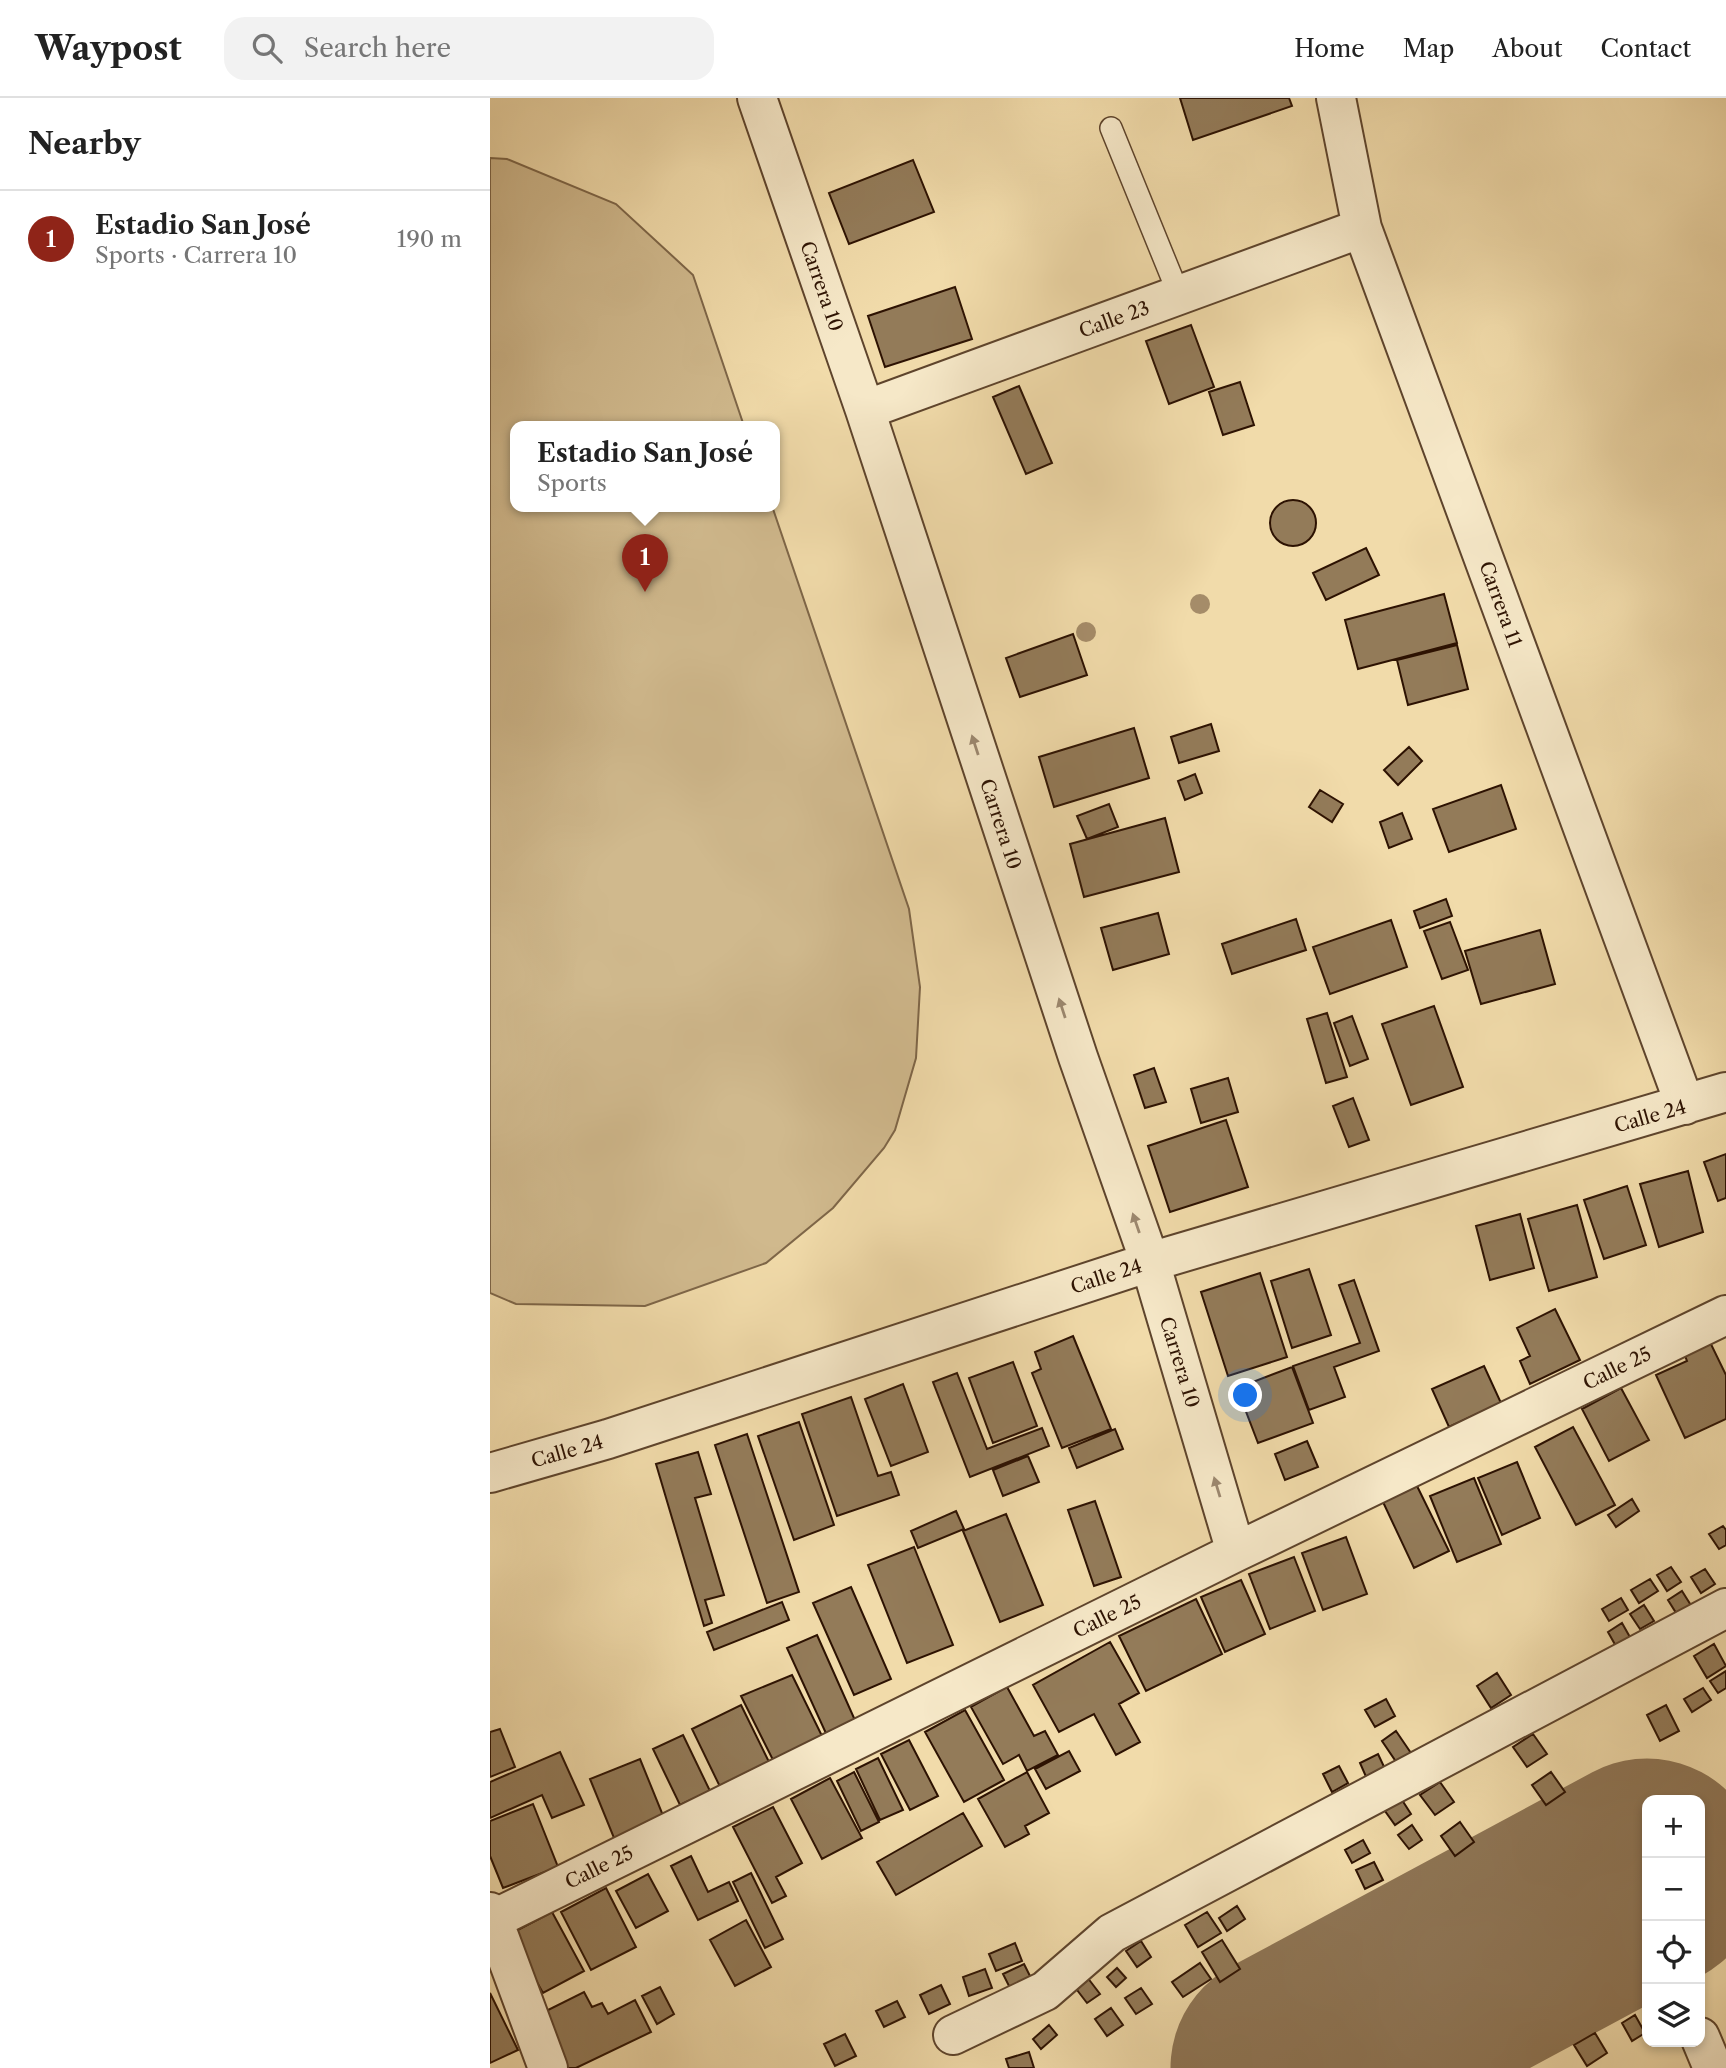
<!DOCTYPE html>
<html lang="en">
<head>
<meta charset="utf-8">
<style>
  :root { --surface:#fff; --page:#f2f2f2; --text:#222; --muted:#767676; --line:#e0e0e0; --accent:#8f2418 }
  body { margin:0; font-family:"Libre Caslon Text",serif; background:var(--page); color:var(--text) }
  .controls { position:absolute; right:21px; bottom:21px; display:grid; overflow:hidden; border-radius:14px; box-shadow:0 4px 10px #0003 }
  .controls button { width:63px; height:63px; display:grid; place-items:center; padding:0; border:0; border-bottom:2px solid var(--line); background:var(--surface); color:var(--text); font:35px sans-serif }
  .you { position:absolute; left:756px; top:1298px; width:24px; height:24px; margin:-18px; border:5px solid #fff; border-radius:50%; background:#1a73e8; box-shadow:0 0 0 10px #1a73e833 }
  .badge { display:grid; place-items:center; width:46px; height:46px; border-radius:50%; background:var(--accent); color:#fff; font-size:23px; font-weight:700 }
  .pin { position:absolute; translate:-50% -58px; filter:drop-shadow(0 2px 4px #0008) }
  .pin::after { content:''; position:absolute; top:37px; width:24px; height:21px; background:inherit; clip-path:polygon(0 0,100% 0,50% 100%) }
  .popup { position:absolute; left:20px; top:323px; width:270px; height:91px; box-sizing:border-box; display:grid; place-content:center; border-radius:14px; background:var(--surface); filter:drop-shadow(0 2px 5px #0005); font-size:23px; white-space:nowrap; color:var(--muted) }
  .popup b { font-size:26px; color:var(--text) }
  .popup::after { content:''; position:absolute; left:50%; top:100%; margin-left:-14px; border:14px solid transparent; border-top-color:var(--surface) }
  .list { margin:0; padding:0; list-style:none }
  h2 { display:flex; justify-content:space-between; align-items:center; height:91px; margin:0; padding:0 28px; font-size:30px }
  h2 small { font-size:23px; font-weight:400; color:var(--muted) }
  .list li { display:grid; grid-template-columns:46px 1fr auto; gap:21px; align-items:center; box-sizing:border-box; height:98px; padding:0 28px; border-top:2px solid var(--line) }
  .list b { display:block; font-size:26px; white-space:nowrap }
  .list p { margin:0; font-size:23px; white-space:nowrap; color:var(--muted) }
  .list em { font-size:23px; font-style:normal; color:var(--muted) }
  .icon { flex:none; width:38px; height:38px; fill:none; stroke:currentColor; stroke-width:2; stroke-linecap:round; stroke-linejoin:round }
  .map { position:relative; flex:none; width:1236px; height:1970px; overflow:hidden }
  header { display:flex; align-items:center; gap:42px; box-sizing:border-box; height:98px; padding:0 35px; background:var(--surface); border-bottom:2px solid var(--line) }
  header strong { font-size:33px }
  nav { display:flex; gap:38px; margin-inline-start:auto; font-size:24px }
  .search { width:490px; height:63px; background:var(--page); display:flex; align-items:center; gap:18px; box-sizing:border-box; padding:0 24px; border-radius:21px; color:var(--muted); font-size:26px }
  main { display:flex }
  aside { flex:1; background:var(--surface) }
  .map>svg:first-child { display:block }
  .green { fill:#d0b98d; stroke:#7e6648; stroke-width:2 }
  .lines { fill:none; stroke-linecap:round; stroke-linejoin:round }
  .runway { stroke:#8f7656; stroke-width:231 }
  .building { fill:#937b59; stroke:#2d1202; stroke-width:2 }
  .service-casing { stroke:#5e442c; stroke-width:24 }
  .minor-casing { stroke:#5e442c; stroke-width:42 }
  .service { stroke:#f6e8c8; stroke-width:21 }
  .minor { stroke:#f6e8c8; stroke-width:38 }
  .tree { fill:#a58c69 }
  .oneway { fill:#9c886f }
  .labels { text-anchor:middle; stroke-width:6; stroke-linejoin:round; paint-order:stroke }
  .street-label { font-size:19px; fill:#2d1202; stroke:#f6e8c8 }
</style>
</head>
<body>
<header>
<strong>Waypost</strong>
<div class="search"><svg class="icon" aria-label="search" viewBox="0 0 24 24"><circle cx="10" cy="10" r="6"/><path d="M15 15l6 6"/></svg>Search here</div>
<nav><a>Home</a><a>Map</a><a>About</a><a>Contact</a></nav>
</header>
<main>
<aside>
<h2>Nearby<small></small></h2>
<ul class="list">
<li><span class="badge">1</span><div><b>Estadio San José</b><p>Sports · Carrera 10</p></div><em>190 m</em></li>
</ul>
</aside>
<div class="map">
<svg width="1236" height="1970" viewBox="0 0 1236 1970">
  <rect width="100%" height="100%" fill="#f1dbaa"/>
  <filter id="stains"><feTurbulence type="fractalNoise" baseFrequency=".00286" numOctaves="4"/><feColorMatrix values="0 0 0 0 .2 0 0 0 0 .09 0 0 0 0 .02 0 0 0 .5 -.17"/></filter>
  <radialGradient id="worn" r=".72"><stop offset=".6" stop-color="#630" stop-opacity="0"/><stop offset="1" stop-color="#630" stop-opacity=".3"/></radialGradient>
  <path class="green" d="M0,60l17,1 109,45 77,71 51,151h-229v80h257l137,403 11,78 -4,71 -21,72 -11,18 -51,60 -67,55 -121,43 -129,-2 -26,-11z"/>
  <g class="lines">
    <path class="runway" d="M796,1970l361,-194"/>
  </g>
  <path class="building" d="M690,0h109l3,8 -99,34z
    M423,62l21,52 -85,32 -20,-51z
    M465,189l17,52 -87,28 -17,-51z
    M701,227l23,62 -45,17 -23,-63z
    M750,284l14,43 -31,10 -14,-43z
    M529,288l33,77 -26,11 -33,-77z
    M780 425a23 23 0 1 1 46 0a23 23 0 1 1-46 0Z
    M876,450l13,27 -53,25 -13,-27z
    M954,496l13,49 -99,26 -13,-49z
    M583,536l14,41 -67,22 -14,-39z
    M967,547l11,44 -60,16 -11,-45z
    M721,626l8,27 -40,12 -8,-26z
    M644,630l15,50 -95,29 -15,-50z
    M919,649l13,14 -24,24 -14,-15z
    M705,676l7,19 -17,7 -7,-19z
    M1011,687l15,44 -67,23 -16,-43z
    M830,692l23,14 -11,18 -23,-15z
    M619,706l9,23 -31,12 -10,-23z
    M912,715l10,26 -23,9 -9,-26z
    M675,720l14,54 -95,25 -14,-53z
    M956,801l6,17 -32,12 -6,-17z
    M668,815l11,41 -56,16 -12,-42z
    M806,821l10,31 -74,24 -10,-30z
    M901,822l16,47 -77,27 -17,-47z
    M960,824l18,48 -26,9 -18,-48z
    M1050,832l15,54 -74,20 -16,-53z
    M944,908l29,81 -52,18 -29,-81z
    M837,915l20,64 -21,6 -19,-64z
    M862,918l16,43 -18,7 -16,-43z
    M664,970l12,34 -21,6 -11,-33z
    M738,980l10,34 -37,11 -10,-34z
    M863,1000l16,42 -20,7 -16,-41z
    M736,1022l22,67 -78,25 -22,-66z
    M1236,1056v44l-8,3 -14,-39z
    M1198,1073l15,61 -44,15 -19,-63z
    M1137,1088l19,59 -42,14 -20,-59z
    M1087,1107l20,72 -48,14 -21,-72z
    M1030,1116l14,54 -44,12 -14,-54z
    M819,1171l22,66 -39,13 -21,-67z
    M770,1175l27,84 -59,19 -27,-84z
    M864,1182l25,71 -45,16 11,30 -36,13 -16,-44 67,-23 -21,-58z
    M1065,1211l25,51 -50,24 -10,-23 10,-5 -13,-28z
    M583,1238l38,93 -49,19 -30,-75 9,-4 -6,-17z
    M1217,1238l19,39v44l-41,19 -29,-63 31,-14 -5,-13z
    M523,1264l24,64 -44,17 -24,-65z
    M994,1268l17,37 -52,24 -17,-38z
    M802,1269l21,56 -55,20 -21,-55z
    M467,1275l30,76 55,-21 7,18 -79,31 -37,-95z
    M413,1286l25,68 -37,14 -26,-67z
    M1131,1290l28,52 -40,21 -27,-52z
    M361,1299l27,79 13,-4 8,23 -62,21 -35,-102z
    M309,1324l35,103 -40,15 -36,-104z
    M1083,1329l42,78 -39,20 -41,-78z
    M625,1331l8,20 -46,19 -8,-20z
    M257,1336l52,158 -32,11 -52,-158z
    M817,1343l11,26 -33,13 -10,-26z
    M208,1354l13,42 -16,4 29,97 -19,5 7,23 -8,3 -48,-162z
    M538,1358l11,26 -36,14 -10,-26z
    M1027,1364l23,56 -38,17 -24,-57z
    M984,1380l27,66 -44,18 -27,-66z
    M927,1388l32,65 -35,17 -31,-66z
    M1142,1401l7,12 -23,16 -8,-12z
    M605,1403l26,76 -27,9 -26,-76z
    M466,1413l8,18 -46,19 -7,-17z
    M516,1416l37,91 -43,17 -37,-91z
    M1233,1428l3,4v15l-7,4 -10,-15z
    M856,1439l21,57 -44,16 -21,-57z
    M424,1449l39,98 -46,18 -39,-98z
    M804,1459l21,54 -45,18 -21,-55z
    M1181,1469l10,15 -14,9 -10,-16z
    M1215,1471l10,15 -14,9 -10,-16z
    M1160,1481l8,12 -19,12 -8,-13z
    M751,1482l24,54 -40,18 -24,-55z
    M361,1489l40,92 -37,16 -41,-92z
    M1192,1493l10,16 -14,9 -10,-16z
    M1131,1500l7,12 -19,11 -7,-12z
    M706,1501l26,55 -76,37 -27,-55z
    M292,1504l7,18 -75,30 -7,-18z
    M1154,1507l10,16 -14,8 -10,-15z
    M1132,1525l9,16 -14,9 -9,-16z
    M327,1537l41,92 -29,13 -42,-92z
    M620,1544l29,51 -20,11 21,38 -24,13 -22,-41 -35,18 -26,-47z
    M1224,1546l12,22 -19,12 -13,-22z
    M1236,1573v17l-8,5 -8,-12z
    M1007,1575l14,22 -20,13 -14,-22z
    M302,1577l32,65 -49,24 -34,-68z
    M517,1589l27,49 11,-5 13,24 -31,16 -8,-16 -16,9 -32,-57z
    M1213,1590l8,12 -19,12 -8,-13z
    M896,1601l9,17 -20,11 -10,-17z
    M251,1607l32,65 -49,25 -32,-66z
    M1176,1607l13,26 -19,10 -13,-26z
    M475,1612l39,70 -40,22 -39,-70z
    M10,1631l15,38 -25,10v-45z
    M906,1633l17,25 -14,10 -17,-25z
    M1043,1636l14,20 -20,13 -14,-20z
    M193,1637l27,56 -30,14 -27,-56z
    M419,1642l29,56 -28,14 -29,-56z
    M579,1653l11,20 -34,18 -11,-20z
    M70,1654l24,53 -32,13 -10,-23 -52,23v-36z
    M888,1656l8,17 -19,8 -7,-16z
    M388,1660l25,52 -23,10 -24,-51z
    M150,1661l24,59 -50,20 -24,-59z
    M849,1668l9,17 -16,9 -9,-18z
    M364,1674l25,50 -18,9 -24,-50z
    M537,1674l22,41 -24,13 4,8 -24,13 -27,-48z
    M1061,1674l14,20 -19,13 -14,-20z
    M340,1680l32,60 -40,21 -31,-60z
    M950,1684l14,20 -19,13 -15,-20z
    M912,1702l9,14 -16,11 -10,-14z
    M43,1706l25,63 -55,21 -13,-32v-35z
    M283,1709l29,56 -26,14 10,19 -14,7 -39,-76z
    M473,1715l19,33 -86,49 -19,-33z
    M970,1724l14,20 -19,14 -14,-20z
    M922,1727l10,15 -13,9 -11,-14z
    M873,1742l7,13 -18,10 -7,-13z
    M201,1758l17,36 21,-10 9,19 -40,19 -27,-54z
    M884,1764l9,18 -18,9 -9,-19z
    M261,1775l32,66 -18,9 -32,-66z
    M158,1776l20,37 -32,17 -20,-37z
    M116,1790l30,59 -45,23 -30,-58z
    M747,1808l8,13 -18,12 -8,-13z
    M62,1814l32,59 -41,22 -33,-59z
    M717,1814l14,21 -23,14 -13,-22z
    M256,1822l25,47 -36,19 -25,-46z
    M732,1842l18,29 -20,13 -18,-30z
    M651,1843l10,16 -14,10 -11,-16z
    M525,1845l7,18 -26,10 -7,-17z
    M710,1865l11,16 -28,18 -11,-15z
    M534,1866l9,18 -21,10 -9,-18z
    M627,1870l9,10 -10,9 -9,-10z
    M495,1871l7,19 -23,8 -6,-19z
    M597,1879l13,17 -13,9 -13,-17z
    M451,1887l9,19 -21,10 -9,-19z
    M170,1889l14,27 -17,10 -15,-28z
    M651,1890l11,16 -16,10 -11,-16z
    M94,1894l8,15 10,-4 6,11 27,-14 16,32 -75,36h-9l-27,-54z
    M0,1895l28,57 -28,13z
    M407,1903l8,16 -21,10 -8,-16z
    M621,1910l12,17 -16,11 -12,-17z
    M1145,1917l10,18 -13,8 -10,-18z
    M559,1927l8,10 -16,14 -8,-10z
    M1105,1935l12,20 -20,13 -13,-21z
    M355,1936l11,22 -21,10 -11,-22z
    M539,1954l5,16h-25l-3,-9z"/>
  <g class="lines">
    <g class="service-casing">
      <path id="service" d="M621,30l68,167"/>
    </g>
    <g class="minor-casing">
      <path id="minor" d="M267,0l108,312 213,647 72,205 86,290
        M846,0l26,130 323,877
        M375,312l497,-182
        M0,1375l118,-34 542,-177 576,-170
        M0,1814l58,156
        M0,1823l746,-369 490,-237
        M463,1937l92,-44 67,-58 614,-325
        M1210,1939l13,31"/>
    </g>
    <use href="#service" class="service"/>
    <use href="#minor" class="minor"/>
  </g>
  <g class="tree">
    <circle cx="710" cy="506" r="10"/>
    <circle cx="596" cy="534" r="10"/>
  </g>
  <defs><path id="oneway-solid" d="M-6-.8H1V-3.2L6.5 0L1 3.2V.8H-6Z" transform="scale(1.75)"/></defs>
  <g class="oneway">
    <use href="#oneway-solid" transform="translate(485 647) rotate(-108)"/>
    <use href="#oneway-solid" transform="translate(572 910) rotate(-108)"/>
    <use href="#oneway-solid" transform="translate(646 1125) rotate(-109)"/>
    <use href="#oneway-solid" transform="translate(727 1389) rotate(-107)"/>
  </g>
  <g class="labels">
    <g class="street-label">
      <text transform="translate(332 188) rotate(71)" y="7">Carrera 10</text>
      <text transform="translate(624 221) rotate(-20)" y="7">Calle 23</text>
      <text transform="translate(1011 506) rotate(70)" y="7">Carrera 11</text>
      <text transform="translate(511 726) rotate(72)" y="7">Carrera 10</text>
      <text transform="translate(1160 1018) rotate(-16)" y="7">Calle 24</text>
      <text transform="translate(616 1178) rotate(-18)" y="7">Calle 24</text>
      <text transform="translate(690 1264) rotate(73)" y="7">Carrera 10</text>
      <text transform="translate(1127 1270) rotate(-26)" y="7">Calle 25</text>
      <text transform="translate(77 1353) rotate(-16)" y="7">Calle 24</text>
      <text transform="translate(617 1518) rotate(-26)" y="7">Calle 25</text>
      <text transform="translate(109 1769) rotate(-26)" y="7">Calle 25</text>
    </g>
  </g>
  <rect width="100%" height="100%" filter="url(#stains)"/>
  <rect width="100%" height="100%" fill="url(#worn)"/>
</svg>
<div class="controls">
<button>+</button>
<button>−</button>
<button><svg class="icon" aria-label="locate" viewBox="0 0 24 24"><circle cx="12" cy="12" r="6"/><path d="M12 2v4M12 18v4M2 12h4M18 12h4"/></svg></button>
<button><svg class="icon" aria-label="layers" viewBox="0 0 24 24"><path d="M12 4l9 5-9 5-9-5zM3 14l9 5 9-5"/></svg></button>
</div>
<div class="you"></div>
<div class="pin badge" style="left:155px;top:494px">1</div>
<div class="popup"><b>Estadio San José</b>Sports</div>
</div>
</main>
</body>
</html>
